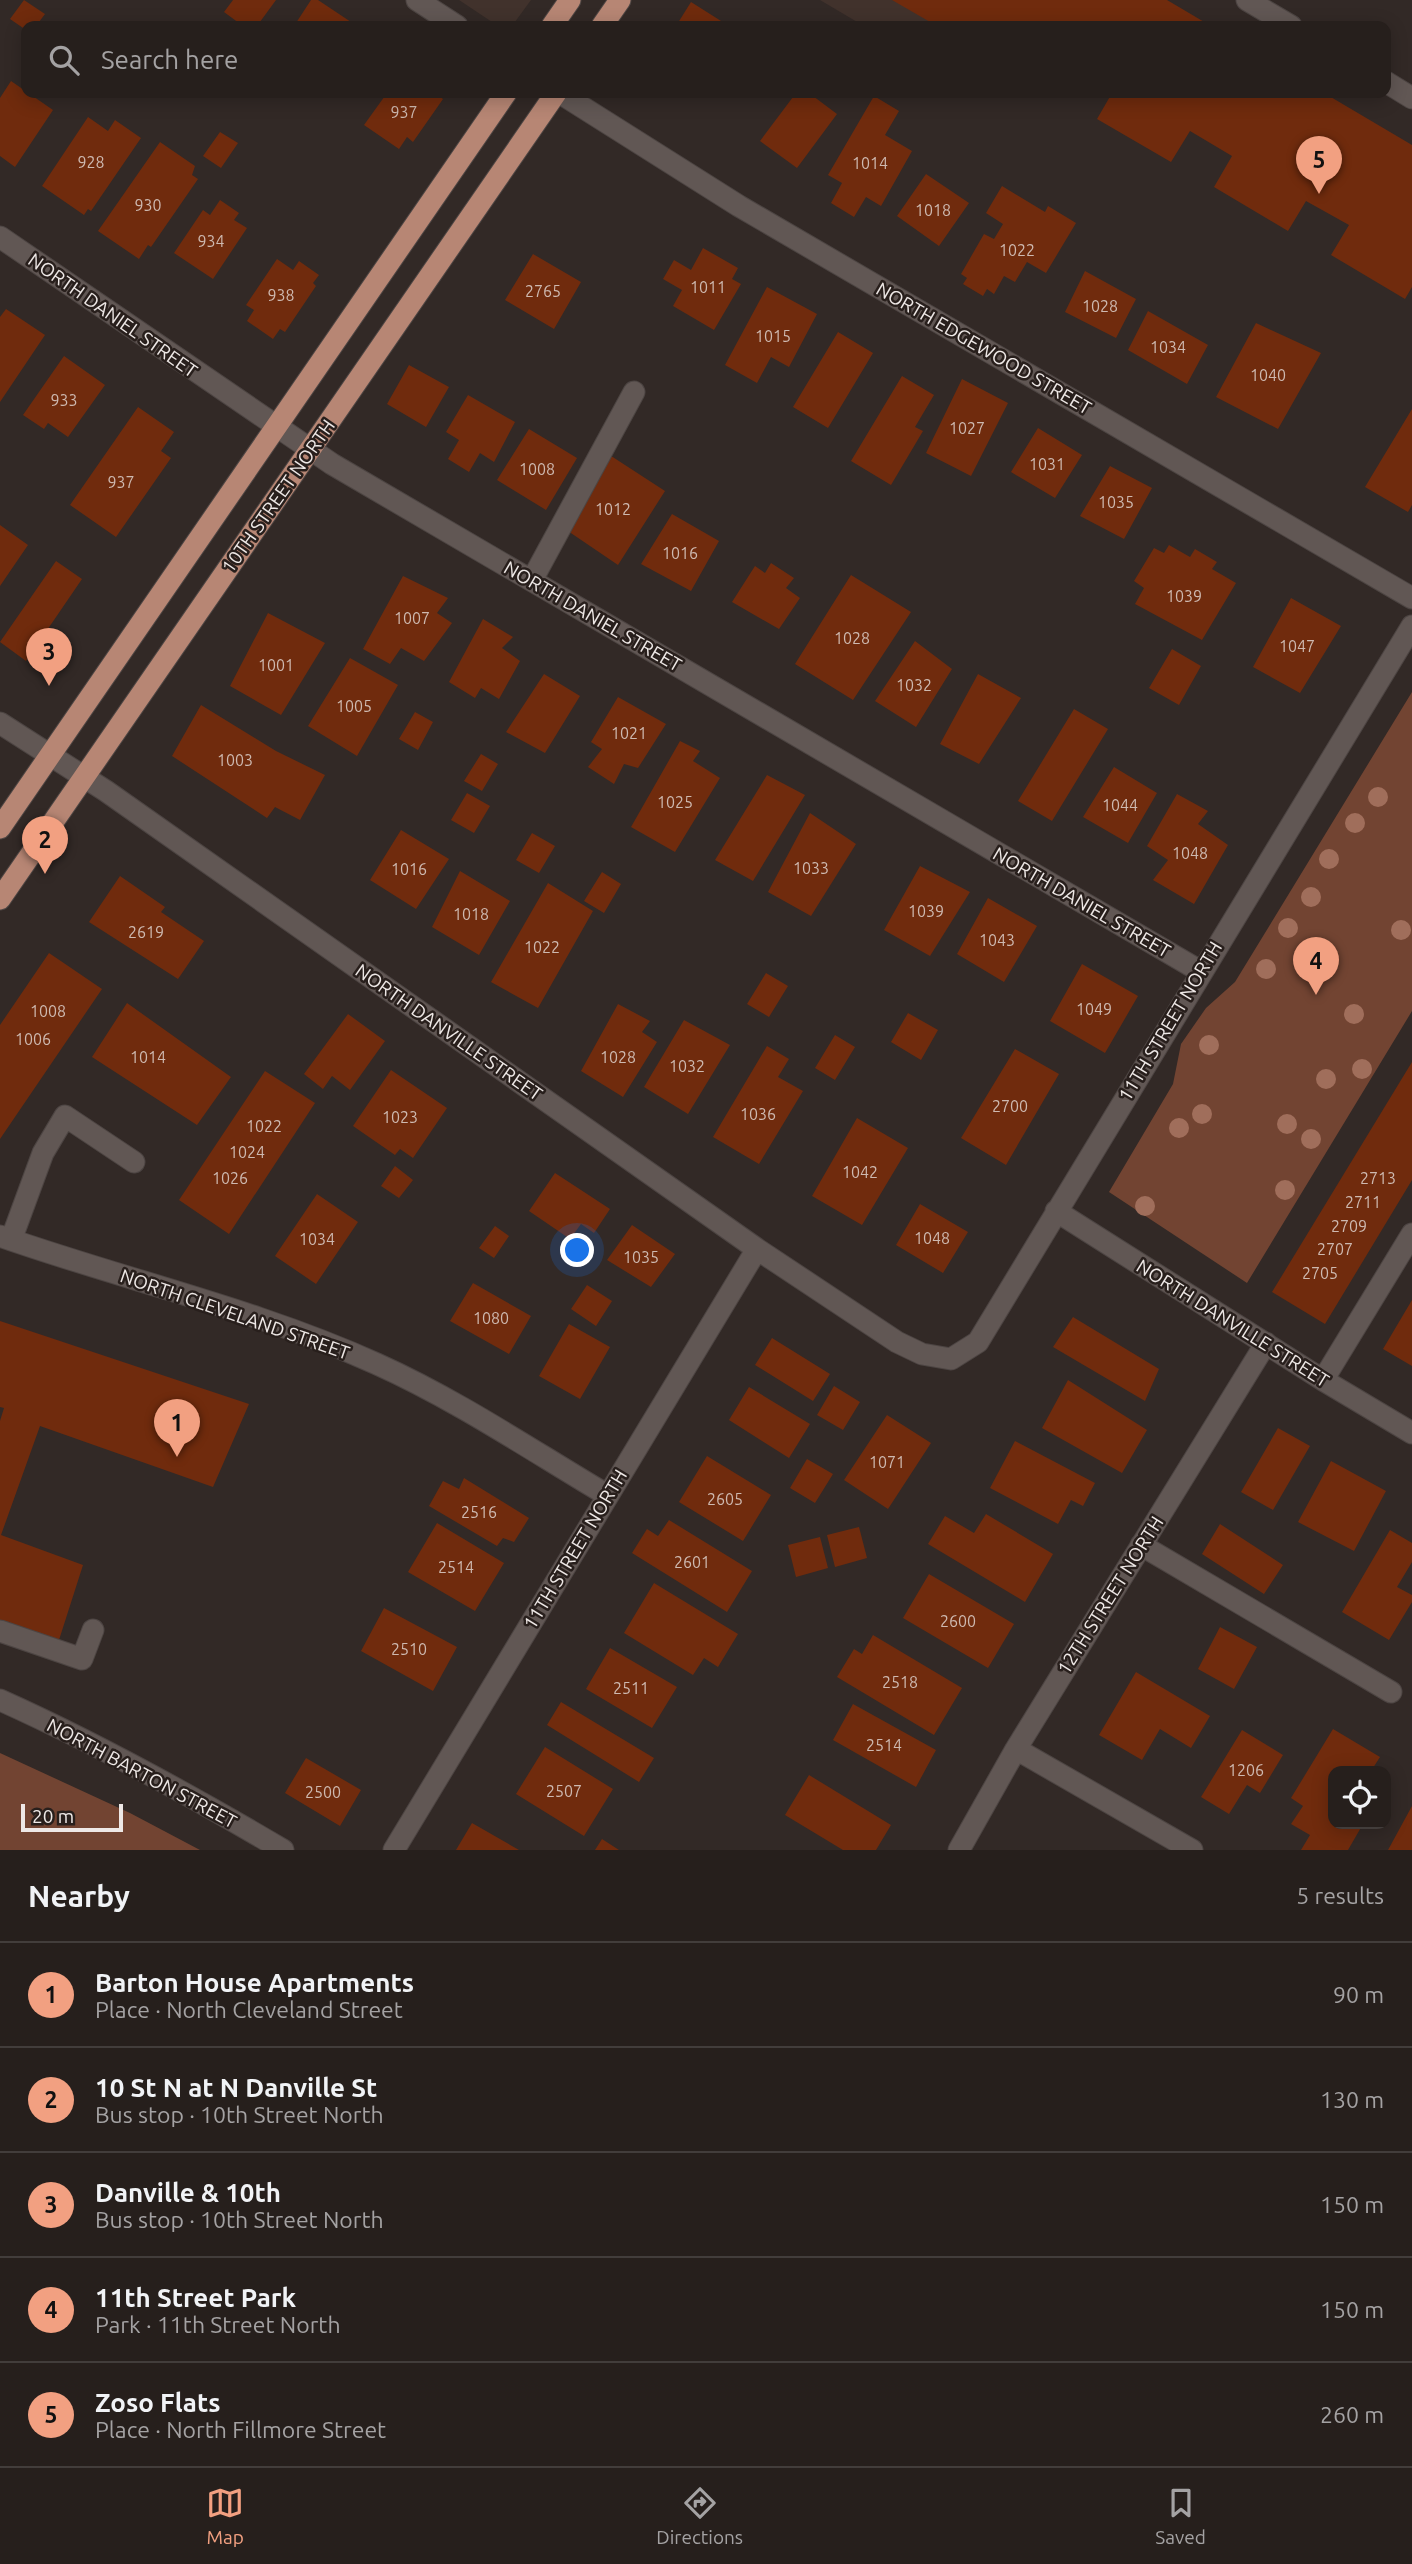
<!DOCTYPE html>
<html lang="en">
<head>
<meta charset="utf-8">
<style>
  :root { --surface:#261f1c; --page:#2e2725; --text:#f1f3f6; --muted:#a4a2a3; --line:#423d3b; --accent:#f2a081 }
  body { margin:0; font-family:Ubuntu,sans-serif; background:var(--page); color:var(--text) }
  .controls { position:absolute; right:21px; bottom:21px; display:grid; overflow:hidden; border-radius:14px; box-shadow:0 4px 18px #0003 }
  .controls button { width:63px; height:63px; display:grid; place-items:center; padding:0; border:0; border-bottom:2px solid var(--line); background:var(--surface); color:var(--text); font:35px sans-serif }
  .scale { position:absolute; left:21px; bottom:18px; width:102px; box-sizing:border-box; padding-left:7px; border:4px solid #eee8e6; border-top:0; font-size:19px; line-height:24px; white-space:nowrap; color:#eee8e6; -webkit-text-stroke:5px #281f1c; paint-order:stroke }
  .you { position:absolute; left:578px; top:1251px; width:24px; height:24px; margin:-18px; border:5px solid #fff; border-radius:50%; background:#1a73e8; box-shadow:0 0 0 10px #1a73e833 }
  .badge { display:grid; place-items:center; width:46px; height:46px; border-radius:50%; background:var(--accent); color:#111; font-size:23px; font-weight:700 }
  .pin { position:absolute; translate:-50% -58px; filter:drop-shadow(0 2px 4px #0008) }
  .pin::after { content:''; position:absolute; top:37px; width:24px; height:21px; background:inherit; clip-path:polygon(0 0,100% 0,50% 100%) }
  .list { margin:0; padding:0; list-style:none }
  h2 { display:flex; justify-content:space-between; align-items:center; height:91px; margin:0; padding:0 28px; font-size:30px }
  h2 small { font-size:23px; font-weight:400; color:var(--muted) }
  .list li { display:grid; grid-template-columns:46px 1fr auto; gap:21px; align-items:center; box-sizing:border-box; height:105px; padding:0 28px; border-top:2px solid var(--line) }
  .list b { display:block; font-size:26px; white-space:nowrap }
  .list p { margin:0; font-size:23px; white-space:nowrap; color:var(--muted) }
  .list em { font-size:23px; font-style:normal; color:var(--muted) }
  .icon { flex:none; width:38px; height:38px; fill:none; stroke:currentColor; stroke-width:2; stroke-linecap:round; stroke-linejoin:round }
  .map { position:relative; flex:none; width:1412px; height:1850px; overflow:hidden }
  .search { position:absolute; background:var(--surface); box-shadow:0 4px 18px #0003; left:21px; right:21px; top:21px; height:77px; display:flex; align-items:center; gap:18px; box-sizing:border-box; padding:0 24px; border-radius:14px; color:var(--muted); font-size:26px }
  .sheet { height:616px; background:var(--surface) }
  nav { display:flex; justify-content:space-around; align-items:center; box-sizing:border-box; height:98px; border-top:2px solid var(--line); background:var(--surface); font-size:19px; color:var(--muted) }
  nav a { display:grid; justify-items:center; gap:4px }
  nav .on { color:var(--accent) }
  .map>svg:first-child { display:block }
  .built { fill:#41322c }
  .green { fill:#724432 }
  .building { fill:#702b0d }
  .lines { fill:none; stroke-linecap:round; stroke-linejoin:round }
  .minor-casing { stroke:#4d4543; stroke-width:23 }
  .major-casing { stroke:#4d4543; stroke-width:23 }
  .minor { stroke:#615754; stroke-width:21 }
  .major { stroke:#b78674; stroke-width:21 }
  .tree { fill:#a06e5b }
  .labels { text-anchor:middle; stroke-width:5; stroke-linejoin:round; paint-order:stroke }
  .number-label { font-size:16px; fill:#ceb9b0 }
  .street-label { font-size:19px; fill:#eee8e6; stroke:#281f1c }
</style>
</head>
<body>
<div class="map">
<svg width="1412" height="1850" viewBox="0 0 1412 1850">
  <rect width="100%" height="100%" fill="#322926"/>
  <path class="built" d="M459,0h72l-19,26h-14z
    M820,0h194l-16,26h-134z"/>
  <path class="green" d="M1412,692v319l-165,272 -138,-91 64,-108 8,-40 25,-36 29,-26z
    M0,1753l130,60 70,37h-200z"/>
  <path class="building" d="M24,0l21,14 -9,12h-10v4l-16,-11z
    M233,0h43l-19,26h-14l-19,-14z
    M311,0h7l33,22 -3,4h-54z
    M892,0h275l44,26h-274z
    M691,2l38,24h-53z
    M11,81l42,29 -38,57 -15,-11v-58z
    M387,93h48l8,6 -30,43 -6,-5 -8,12 -35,-24z
    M796,93h13l28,21 -40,54 -37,-27z
    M1112,93h212l88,52v142l-7,12 -74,-44 18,-30 -43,-24 -18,30 -74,-44 18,-31 -42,-25 -19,31 -74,-43z
    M874,96l25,15 -14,24 27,16 -31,55 -15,-9 -12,20 -23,-14 11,-20 -14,-8z
    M88,117l20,14 7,-11 26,18 -50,73 -3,-2 -4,6 -42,-29z
    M220,132l18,11 -17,25 -18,-12z
    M160,142l35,24 -3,9 6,4 -47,68 -3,-2 -9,14 -41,-28z
    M926,174l43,29 -30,43 -42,-30z
    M1002,186l43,26 3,-6 28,17 -30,50 -19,-11 -12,20 -11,-6 -10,18 -7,-5 -4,7 -20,-12 4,-6 -6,-4 23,-40 10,5 9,-15 -17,-11z
    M220,200l19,13 -5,7 13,8 -34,51 -39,-26 29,-43 7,5z
    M703,248l35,20 -6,11 9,5 -27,46 -41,-24 9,-16 -19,-11 11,-19 17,10z
    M533,254l48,28 -27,47 -49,-29z
    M277,259l16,11 6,-9 20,14 -6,8 3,3 -31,46 -5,-3 -7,10 -26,-18 7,-11 -8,-5z
    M1085,271l51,28 -20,39 -51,-26z
    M767,287l50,27 -28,53 -18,-10 -14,26 -32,-18z
    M6,309l39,26 -45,67v-85z
    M1148,311l60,34 -21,39 -59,-34z
    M1256,323l65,30 -43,76 -62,-32z
    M838,332l35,21 -45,75 -35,-21z
    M64,356l41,29 -37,52 -20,-14 -4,6 -21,-14z
    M409,365l40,22 -23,40 -39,-23z
    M902,376l32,19 -19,32 8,4 -32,54 -40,-24z
    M962,379l46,24 -37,73 -45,-23z
    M468,395l47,27 -21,40 -14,-9 -11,19 -21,-13 11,-19 -13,-8z
    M138,407l36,25 -13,19 10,7 -55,79 -46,-32z
    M1412,409v96l-4,7 -43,-25z
    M1038,428l44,27 -27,43 -44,-26z
    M529,429l48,29 -31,52 -49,-30z
    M605,452l60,39 -47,74 -56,-38z
    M1110,466l42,22 -28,51 -44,-23z
    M672,514l47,27 -28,50 -50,-27z
    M0,525l28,20 -28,41z
    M1169,545l21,12 5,-8 22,13 -5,7 24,14 -34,57 -67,-36 9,-16 -10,-7 20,-33 10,5z
    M56,561l26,18 -56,82 -26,-19z
    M771,563l23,15 -8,10 14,10 -21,31 -47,-27 23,-36 10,7z
    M851,575l60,37 -58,88 -58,-36z
    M403,576l45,22 -11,15 15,10 -28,38 -23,-13 -11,16 -27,-15z
    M1291,598l50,28 -41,67 -47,-26z
    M268,613l57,30 -44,72 -51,-29z
    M483,619l30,18 -11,11 18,13 -21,38 -18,-11 -6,10 -26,-16z
    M915,641l37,28 -36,58 -41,-26z
    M1172,649l29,17 -22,39 -30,-17z
    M350,658l48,27 -41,71 -49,-30z
    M544,674l36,22 -35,57 -39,-21z
    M978,674l43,24 -42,66 -39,-20z
    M618,697l48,27 -28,44 -14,-4 -10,20 -26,-17 14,-18 -11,-7z
    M201,705l75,46 49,24 -25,45 -25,-13 -8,11 -95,-62z
    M1074,709l34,20 -56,92 -34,-20z
    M415,712l18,10 -15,28 -19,-11z
    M680,741l20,10 -7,10 27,17 -45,74 -44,-25z
    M481,754l17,10 -16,27 -18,-10z
    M1114,767l43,26 -29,50 -45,-26z
    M767,775l38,20 -52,86 -38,-21z
    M467,793l23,13 -16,27 -23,-13z
    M1177,794l31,17 -10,13 30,21 -34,59 -41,-24 15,-20 -21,-14z
    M810,813l46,31 -45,72 -43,-24z
    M401,830l48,29 -33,50 -46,-29z
    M532,833l23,13 -16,27 -23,-13z
    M920,866l50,26 -40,64 -46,-26z
    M460,871l50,30 -31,54 -47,-28z
    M602,872l19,12 -17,29 -20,-12z
    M120,876l45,31 -4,5 43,29 -26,38 -89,-57z
    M548,883l45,28 -55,97 -47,-26z
    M988,898l49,28 -33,56 -47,-28z
    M49,953l53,36 -102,150v-114z
    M1082,964l56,32 -33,57 -55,-32z
    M766,973l22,13 -19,31 -22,-13z
    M127,1003l104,74 -34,48 -105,-68z
    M618,1004l32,17 -8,11 15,10 -34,55 -42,-26z
    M908,1013l30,17 -17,30 -30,-18z
    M348,1014l37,27 -35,49 -18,-14 -9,13 -19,-15z
    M684,1020l46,25 -42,69 -44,-27z
    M835,1035l20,12 -20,33 -20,-12z
    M767,1046l22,13 -11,18 25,14 -44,73 -46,-27z
    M1015,1049l44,25 -53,91 -45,-27z
    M1412,1062v118l-87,144 -53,-32z
    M391,1070l56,38 -34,50 -13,-9 -5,6 -42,-29z
    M265,1071l50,32 -86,131 -50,-34z
    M857,1118l51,30 -46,77 -50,-29z
    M395,1166l18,14 -14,18 -18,-12z
    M555,1173l55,36 -16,24 -13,-9 -11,15 -41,-28z
    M317,1194l41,28 -42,62 -41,-28z
    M920,1204l48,28 -25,41 -47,-28z
    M632,1225l43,29 -24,33 -44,-27z
    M495,1226l14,10 -15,22 -15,-10z
    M473,1283l58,33 -22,38 -59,-33z
    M587,1285l25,16 -16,25 -25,-17z
    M1412,1300v66l-29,-17z
    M1073,1317l86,52 -14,32 -92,-54z
    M0,1321l249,83 -36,83 -173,-61 -39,109 82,30 -24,75 -59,-19v-200l4,-13 -4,-1z
    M569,1324l41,23 -30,52 -41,-23z
    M772,1338l58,36 -17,27 -58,-36z
    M1068,1380l79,50 -25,43 -80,-45z
    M834,1386l26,16 -17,28 -26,-15z
    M749,1387l61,37 -21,34 -60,-38z
    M887,1415l44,28 -43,66 -44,-29z
    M1278,1428l32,18 -37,64 -32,-18z
    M1015,1441l80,42 -12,23 -12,-6 -13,24 -68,-36z
    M707,1456l64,39 -28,46 -64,-39z
    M807,1459l26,15 -18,29 -25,-15z
    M1331,1461l55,30 -32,60 -56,-29z
    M464,1478l65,40 -15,24 -11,-4 -6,8 -68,-40 14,-25 16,8z
    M986,1514l67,40 -28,48 -97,-58 17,-28 29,17z
    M669,1520l83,51 -25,41 -95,-59 15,-24 11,7z
    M437,1523l67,40 -29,48 -67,-39z
    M1220,1524l63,41 -19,29 -62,-40z
    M859,1527l8,31 -32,9 -8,-32z
    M1390,1530l22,13v19l-15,25 15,8v7l-23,38 -47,-28z
    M820,1537l8,31 -32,9 -8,-32z
    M929,1574l85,50 -26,44 -85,-50z
    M654,1583l84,51 -20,33 -14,-9 -11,17 -69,-42z
    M384,1608l73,39 -24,44 -72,-40z
    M1220,1627l37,20 -23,42 -36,-20z
    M873,1635l89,53 -28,47 -97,-58 17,-28 8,5z
    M610,1648l67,39 -25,41 -66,-39z
    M1136,1672l74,44 -19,32 -31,-19 -18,31 -43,-25z
    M561,1702l93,56 -15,24 -92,-57z
    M853,1704l83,46 -20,37 -83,-47z
    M1333,1729l47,28 -9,14h-38v53h30l-15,26h-47l9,-15 -19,-11 12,-18 -12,-8z
    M1242,1730l41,25 -23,38 -13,-8 -18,29 -28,-17z
    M545,1747l68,42 -29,47 -68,-42z
    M306,1758l55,32 -21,36 -55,-33z
    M809,1775l82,50 -15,25h-33l-58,-35z
    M1412,1806v44h-24z
    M472,1823l47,27h-63z
    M602,1839l17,11h-24z"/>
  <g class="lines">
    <g class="minor-casing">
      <path id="minor" d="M417,0l40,26
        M1247,0l44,26
        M1386,82l26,16
        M560,93l179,113 673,392
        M0,237l332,227 868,507
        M532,580l102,-188
        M0,723l106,68 651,458 140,93 25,12 29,5 27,-17 434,-716
        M1056,1211l267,169 89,53
        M0,1236c125,44 256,73 377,128 80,36 154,86 230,131
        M11,1240l32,-87 22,-37 69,46
        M1323,1380l89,-146
        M1141,1545l250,147
        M0,1631l82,28 11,-29
        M0,1700c98,44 190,95 283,150
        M1016,1749l176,101
        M394,1850l363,-601
        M959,1850l57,-101 250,-406"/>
    </g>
    <g class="major-casing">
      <path id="major" d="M552,26l18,-26
        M602,26l18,-26
        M0,828l506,-735
        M0,899l556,-806"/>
    </g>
    <use href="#minor" class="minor"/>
    <use href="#major" class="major"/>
  </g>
  <g class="tree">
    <circle cx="1378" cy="797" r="10"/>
    <circle cx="1355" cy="823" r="10"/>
    <circle cx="1329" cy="859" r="10"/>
    <circle cx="1311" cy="897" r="10"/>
    <circle cx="1288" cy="928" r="10"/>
    <circle cx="1401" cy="930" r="10"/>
    <circle cx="1266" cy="969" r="10"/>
    <circle cx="1354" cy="1014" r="10"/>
    <circle cx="1209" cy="1045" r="10"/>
    <circle cx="1362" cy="1069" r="10"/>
    <circle cx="1326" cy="1079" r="10"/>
    <circle cx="1202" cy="1114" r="10"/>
    <circle cx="1287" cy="1124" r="10"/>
    <circle cx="1179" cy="1128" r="10"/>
    <circle cx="1311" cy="1139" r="10"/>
    <circle cx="1285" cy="1190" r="10"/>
    <circle cx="1145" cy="1206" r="10"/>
  </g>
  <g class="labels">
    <g class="number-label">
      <text x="404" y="118">937</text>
      <text x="91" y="168">928</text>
      <text x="870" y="169">1014</text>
      <text x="148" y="211">930</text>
      <text x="933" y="216">1018</text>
      <text x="211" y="247">934</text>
      <text x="1017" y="256">1022</text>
      <text x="708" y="293">1011</text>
      <text x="543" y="297">2765</text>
      <text x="281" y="301">938</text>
      <text x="1100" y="312">1028</text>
      <text x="773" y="342">1015</text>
      <text x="1168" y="353">1034</text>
      <text x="1268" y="381">1040</text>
      <text x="64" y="406">933</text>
      <text x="967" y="434">1027</text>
      <text x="1047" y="470">1031</text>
      <text x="537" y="475">1008</text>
      <text x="121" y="488">937</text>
      <text x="1116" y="508">1035</text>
      <text x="613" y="515">1012</text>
      <text x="680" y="559">1016</text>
      <text x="1184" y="602">1039</text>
      <text x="412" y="624">1007</text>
      <text x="852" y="644">1028</text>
      <text x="1297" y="652">1047</text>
      <text x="276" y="671">1001</text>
      <text x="914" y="691">1032</text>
      <text x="354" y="712">1005</text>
      <text x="629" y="739">1021</text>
      <text x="235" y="766">1003</text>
      <text x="675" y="808">1025</text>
      <text x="1120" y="811">1044</text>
      <text x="1190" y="859">1048</text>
      <text x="811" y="874">1033</text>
      <text x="409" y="875">1016</text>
      <text x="926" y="917">1039</text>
      <text x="471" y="920">1018</text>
      <text x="146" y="938">2619</text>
      <text x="997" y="946">1043</text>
      <text x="542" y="953">1022</text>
      <text x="1094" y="1015">1049</text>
      <text x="48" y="1017">1008</text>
      <text x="33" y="1045">1006</text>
      <text x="148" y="1063">1014</text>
      <text x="618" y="1063">1028</text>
      <text x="687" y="1072">1032</text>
      <text x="1010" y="1112">2700</text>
      <text x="758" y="1120">1036</text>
      <text x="400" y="1123">1023</text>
      <text x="264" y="1132">1022</text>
      <text x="247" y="1158">1024</text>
      <text x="860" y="1178">1042</text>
      <text x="230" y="1184">1026</text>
      <text x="1378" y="1184">2713</text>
      <text x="1363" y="1208">2711</text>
      <text x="1349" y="1232">2709</text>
      <text x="932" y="1244">1048</text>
      <text x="317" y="1245">1034</text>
      <text x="1335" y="1255">2707</text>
      <text x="641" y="1263">1035</text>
      <text x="1320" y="1279">2705</text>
      <text x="491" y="1324">1080</text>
      <text x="887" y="1468">1071</text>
      <text x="725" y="1505">2605</text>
      <text x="479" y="1518">2516</text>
      <text x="692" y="1568">2601</text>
      <text x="456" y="1573">2514</text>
      <text x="958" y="1627">2600</text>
      <text x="409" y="1655">2510</text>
      <text x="900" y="1688">2518</text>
      <text x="631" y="1694">2511</text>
      <text x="884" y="1751">2514</text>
      <text x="1246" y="1776">1206</text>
      <text x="564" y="1797">2507</text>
      <text x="323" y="1798">2500</text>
    </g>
    <g class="street-label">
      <text transform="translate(113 315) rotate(35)" y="7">NORTH DANIEL STREET</text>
      <text transform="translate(984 348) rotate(30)" y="7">NORTH EDGEWOOD STREET</text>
      <text transform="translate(278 496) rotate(-55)" y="7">10TH STREET NORTH</text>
      <text transform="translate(593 616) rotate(30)" y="7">NORTH DANIEL STREET</text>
      <text transform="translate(1082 902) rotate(30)" y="7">NORTH DANIEL STREET</text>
      <text transform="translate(1170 1021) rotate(-59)" y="7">11TH STREET NORTH</text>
      <text transform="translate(449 1032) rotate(35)" y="7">NORTH DANVILLE STREET</text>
      <text transform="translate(235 1314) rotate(19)" y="7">NORTH CLEVELAND STREET</text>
      <text transform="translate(1233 1323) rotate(32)" y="7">NORTH DANVILLE STREET</text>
      <text transform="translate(575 1549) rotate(-59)" y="7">11TH STREET NORTH</text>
      <text transform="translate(1110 1595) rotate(-58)" y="7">12TH STREET NORTH</text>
      <text transform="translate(142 1773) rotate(28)" y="7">NORTH BARTON STREET</text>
    </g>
  </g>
</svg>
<div class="controls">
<button><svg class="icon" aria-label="locate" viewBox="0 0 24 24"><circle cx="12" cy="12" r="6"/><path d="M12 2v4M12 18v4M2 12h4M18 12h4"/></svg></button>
</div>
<div class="scale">20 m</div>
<div class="you"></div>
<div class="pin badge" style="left:177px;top:1457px">1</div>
<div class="pin badge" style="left:45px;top:874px">2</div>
<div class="pin badge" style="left:49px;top:686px">3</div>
<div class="pin badge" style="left:1316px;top:995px">4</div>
<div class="pin badge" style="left:1319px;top:194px">5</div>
<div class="search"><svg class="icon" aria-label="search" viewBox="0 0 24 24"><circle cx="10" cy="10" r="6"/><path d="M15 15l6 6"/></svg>Search here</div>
</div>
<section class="sheet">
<h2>Nearby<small>5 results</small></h2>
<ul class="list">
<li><span class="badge">1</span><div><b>Barton House Apartments</b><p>Place · North Cleveland Street</p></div><em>90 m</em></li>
<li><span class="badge">2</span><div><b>10 St N at N Danville St</b><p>Bus stop · 10th Street North</p></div><em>130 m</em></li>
<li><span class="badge">3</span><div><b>Danville &amp; 10th</b><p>Bus stop · 10th Street North</p></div><em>150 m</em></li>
<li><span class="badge">4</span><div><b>11th Street Park</b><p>Park · 11th Street North</p></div><em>150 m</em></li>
<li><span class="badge">5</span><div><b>Zoso Flats</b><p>Place · North Fillmore Street</p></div><em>260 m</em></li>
</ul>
</section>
<nav>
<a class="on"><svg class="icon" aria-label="map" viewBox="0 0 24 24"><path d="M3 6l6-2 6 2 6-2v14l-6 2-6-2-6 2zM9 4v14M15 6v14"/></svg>Map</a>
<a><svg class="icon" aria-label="directions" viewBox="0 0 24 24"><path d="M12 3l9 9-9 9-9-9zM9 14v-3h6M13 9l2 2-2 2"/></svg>Directions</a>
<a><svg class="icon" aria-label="saved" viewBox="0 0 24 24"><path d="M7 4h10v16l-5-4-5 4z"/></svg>Saved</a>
</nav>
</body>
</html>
